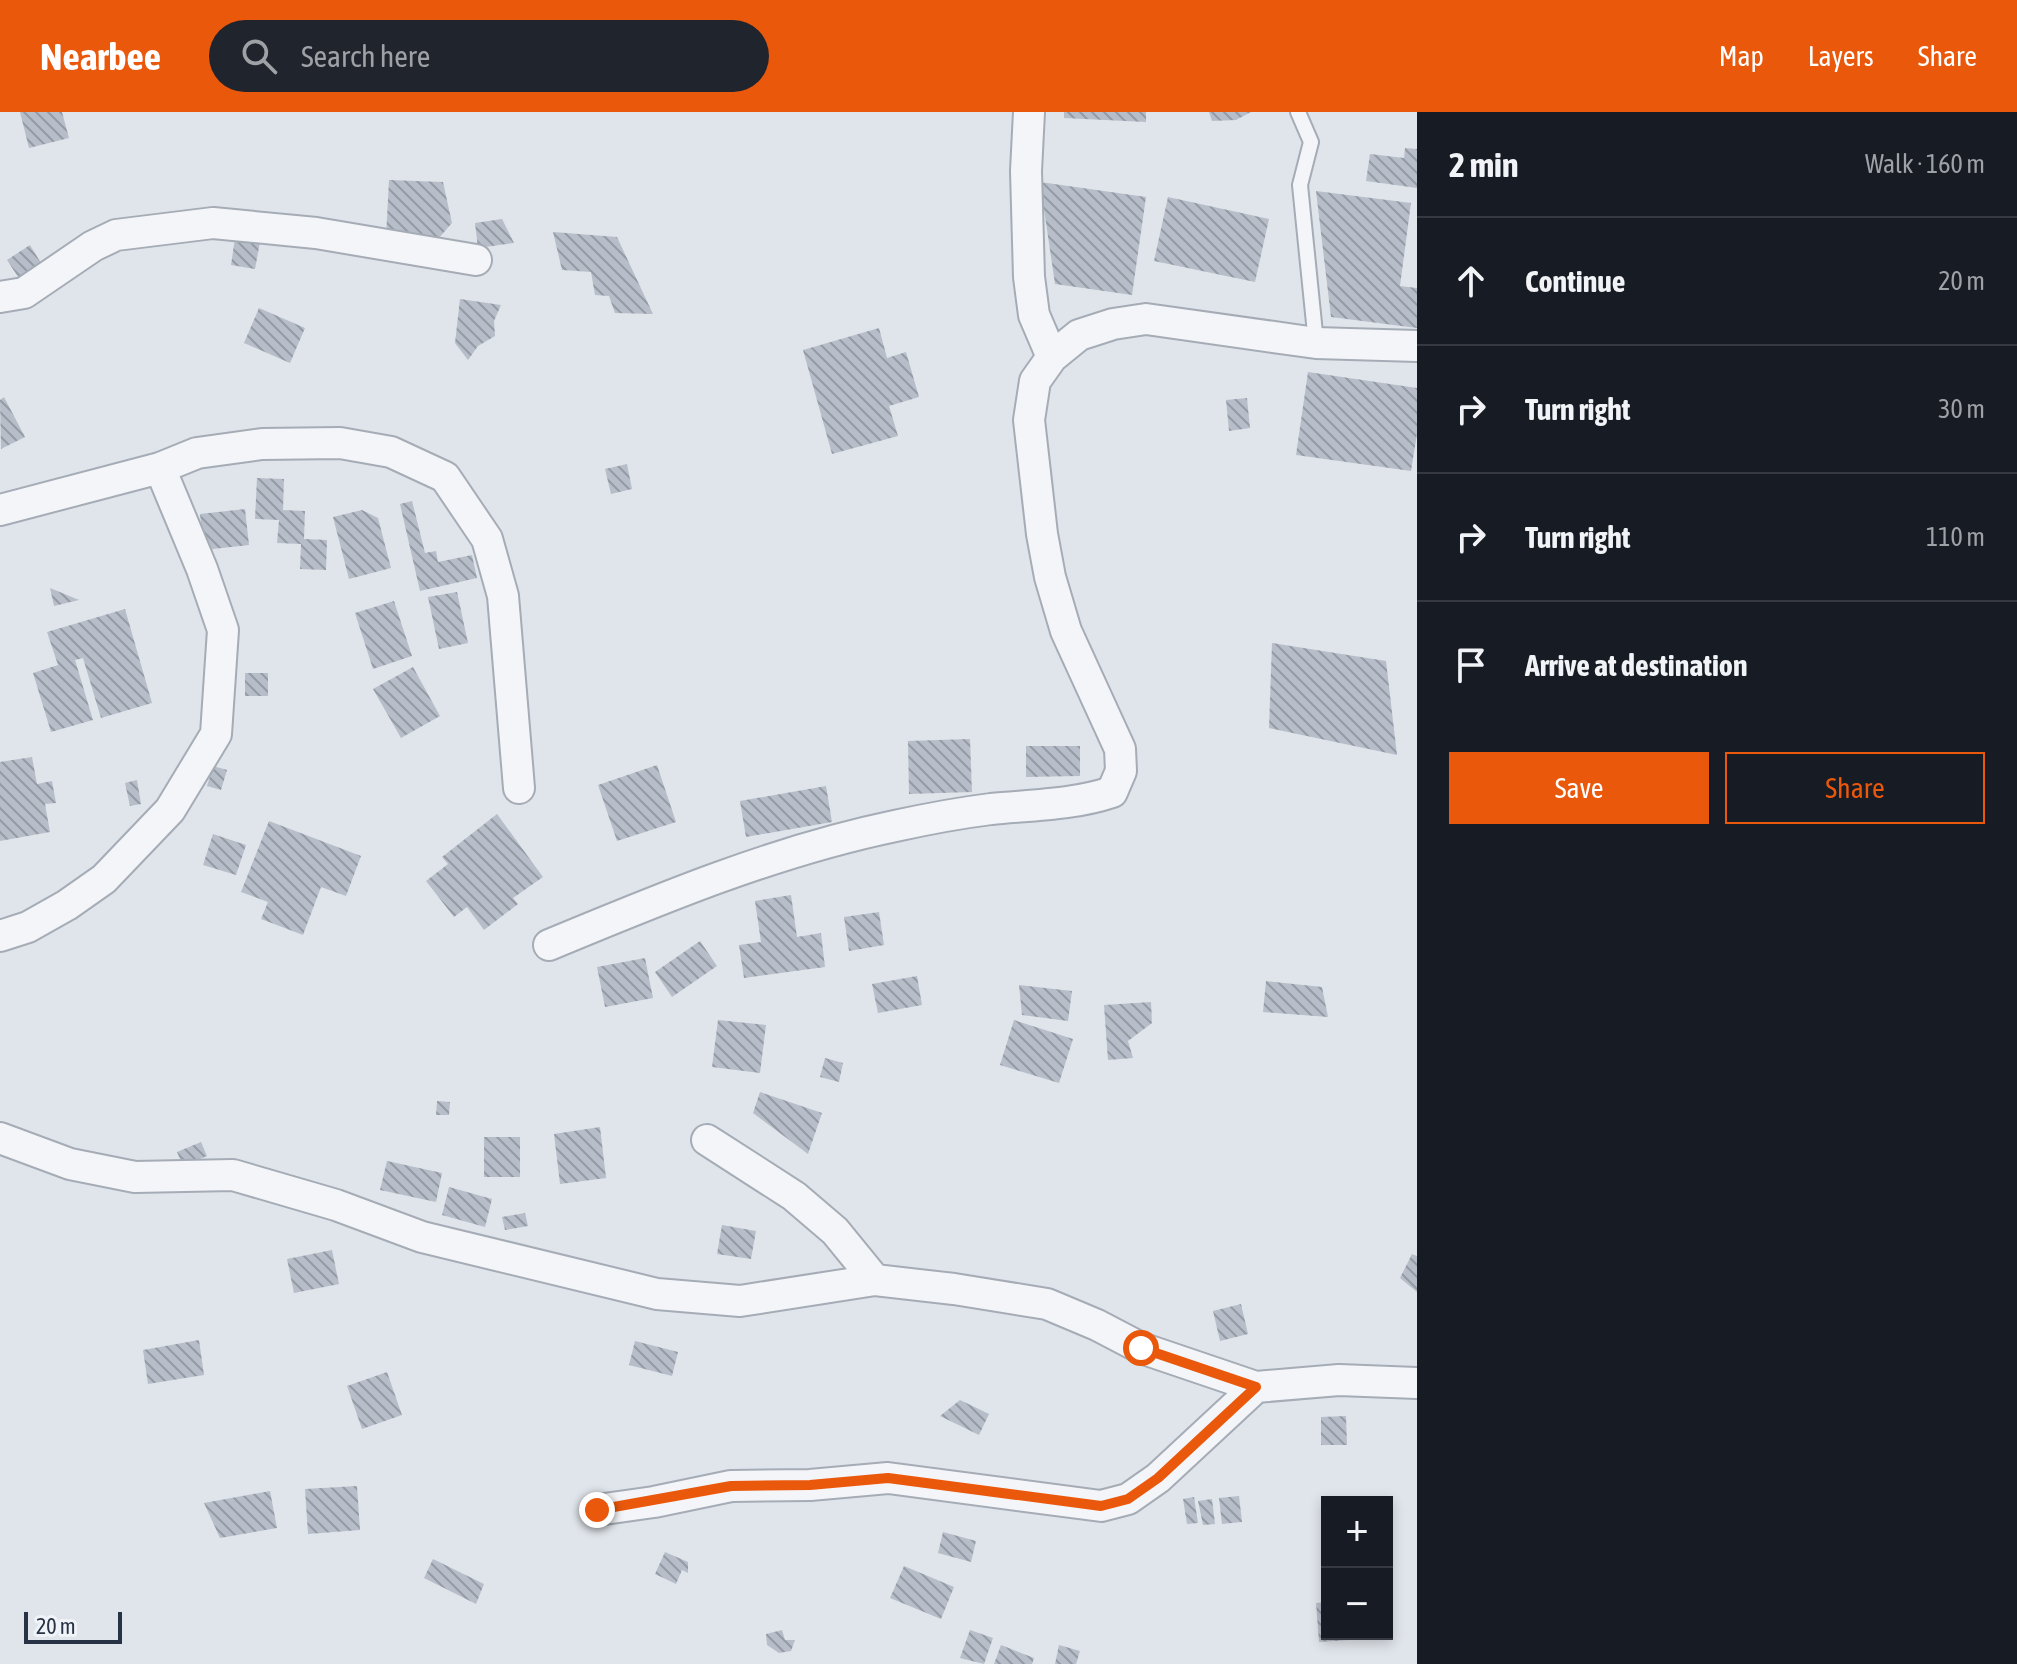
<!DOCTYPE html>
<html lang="en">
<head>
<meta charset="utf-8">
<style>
  :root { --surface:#171b24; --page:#20242c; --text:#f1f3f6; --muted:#9ea1a6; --line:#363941; --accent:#ea580c }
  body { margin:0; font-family:"Asap Condensed",sans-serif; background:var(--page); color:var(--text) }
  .controls { position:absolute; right:24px; bottom:24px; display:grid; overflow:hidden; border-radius:0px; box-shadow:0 4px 12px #0003 }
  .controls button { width:72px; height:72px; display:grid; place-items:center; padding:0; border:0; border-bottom:2px solid var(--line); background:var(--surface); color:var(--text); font:40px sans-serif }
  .scale { position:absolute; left:24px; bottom:20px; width:98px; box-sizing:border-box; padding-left:8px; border:4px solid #273344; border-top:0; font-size:22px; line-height:28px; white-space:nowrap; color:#273344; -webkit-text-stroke:6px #f0f4f8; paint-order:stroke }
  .stop { position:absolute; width:24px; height:24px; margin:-18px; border:6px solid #ea580c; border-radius:50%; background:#fff }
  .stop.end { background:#ea580c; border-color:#fff; box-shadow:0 2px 8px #0008 }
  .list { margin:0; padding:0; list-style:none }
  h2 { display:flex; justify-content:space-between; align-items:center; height:104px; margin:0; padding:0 32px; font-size:34px }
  h2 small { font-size:26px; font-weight:400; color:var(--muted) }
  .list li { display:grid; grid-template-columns:52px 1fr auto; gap:24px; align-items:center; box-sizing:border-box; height:128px; padding:0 32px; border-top:2px solid var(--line) }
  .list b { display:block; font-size:30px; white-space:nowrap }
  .list em { font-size:26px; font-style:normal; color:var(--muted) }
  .actions { display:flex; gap:16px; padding:24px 32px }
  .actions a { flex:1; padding:18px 0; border:2px solid var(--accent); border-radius:0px; text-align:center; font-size:28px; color:var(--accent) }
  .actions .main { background:var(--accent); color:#fff }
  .icon { flex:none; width:44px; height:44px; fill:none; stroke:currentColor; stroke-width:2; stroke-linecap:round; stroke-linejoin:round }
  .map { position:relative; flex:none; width:1417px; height:1552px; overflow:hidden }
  header { display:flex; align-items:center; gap:48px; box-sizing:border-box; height:112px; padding:0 40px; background:var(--accent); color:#fff }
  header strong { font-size:38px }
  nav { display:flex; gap:44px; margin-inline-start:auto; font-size:28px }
  .search { width:560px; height:72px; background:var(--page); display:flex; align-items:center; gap:20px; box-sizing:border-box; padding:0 28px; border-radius:44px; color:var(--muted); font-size:30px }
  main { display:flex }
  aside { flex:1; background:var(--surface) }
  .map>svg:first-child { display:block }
  .building { fill:url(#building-back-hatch) }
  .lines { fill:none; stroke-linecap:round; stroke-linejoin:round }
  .service-casing { stroke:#a5acb6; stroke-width:18 }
  .minor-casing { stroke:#a5acb6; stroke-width:34 }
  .service { stroke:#f3f5f8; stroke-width:14 }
  .minor { stroke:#f3f5f8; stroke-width:30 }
  .route { stroke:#ea580c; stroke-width:10 }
</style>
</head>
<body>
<header>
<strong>Nearbee</strong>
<div class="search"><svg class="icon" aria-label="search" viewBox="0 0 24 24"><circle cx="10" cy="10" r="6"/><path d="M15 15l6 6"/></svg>Search here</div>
<nav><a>Map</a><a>Layers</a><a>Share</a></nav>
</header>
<main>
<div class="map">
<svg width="1417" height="1552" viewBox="0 0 1417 1552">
  <defs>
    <pattern id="building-back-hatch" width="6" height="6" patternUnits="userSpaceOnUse" patternTransform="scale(2)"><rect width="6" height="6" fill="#b7bec9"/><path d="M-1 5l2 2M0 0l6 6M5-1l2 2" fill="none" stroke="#959ba5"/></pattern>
  </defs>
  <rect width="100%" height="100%" fill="#e0e5eb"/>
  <path class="building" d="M20,0h42l7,26 -40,10z
    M1064,0h82v10l-82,-4z
    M1209,0h42l-15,8 -24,1z
    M1405,36l12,1v39l-51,-7 4,-27 34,4z
    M389,68l54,2 9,41 -14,16 -52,-2z
    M1040,70l106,15 -14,98 -77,-11z
    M1316,79l95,12 -11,83 17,2v40l-86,-11z
    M1168,85l101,22 -14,63 -101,-21z
    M502,107l12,24 -36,5 -3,-25z
    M553,120l64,5 36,77 -38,-1 -6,-17 -14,-1 -4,-23 -29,-2z
    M235,126l25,4 -5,27 -24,-4z
    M30,133l14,23 -22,15 -15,-23z
    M460,187l41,6 -7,16 1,15 -17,10 -10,14 -13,-17z
    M259,196l46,20 -15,35 -46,-20z
    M879,216l8,30 19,-6 13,45 -30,9 9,30 -66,18 -29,-104z
    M1308,260l109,16v46l-6,37 -115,-16z
    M4,285l21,40 -24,12 -1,-49z
    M1247,286l3,30 -21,3 -3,-31z
    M627,352l5,25 -21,5 -6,-25z
    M257,366l27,1 -1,31 22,1 -1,28 23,1 -1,30 -26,-1 1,-25 -24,-1 2,-23 -24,-1z
    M412,389l13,52 11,-2 2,11 34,-7 5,23 -57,13 -20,-87z
    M245,397l4,36 -45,5 -4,-36z
    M362,398l16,8 13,50 -42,11 -16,-62z
    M50,476l29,12 -25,6z
    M457,480l11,51 -29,6 -11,-52z
    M394,489l18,55 -39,13 -18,-56z
    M125,497l27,94 -51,15 -18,-60 -8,2 18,60 -42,12 -18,-59 25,-8 -11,-33z
    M1272,531l114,18 11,94 -128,-27z
    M413,555l27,49 -39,22 -28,-49z
    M245,561h23v23h-23z
    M970,627l2,53 -63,2 -1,-53z
    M1026,634h54v30l-54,1z
    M32,645l5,27 15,-3 4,22 -11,1 5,28 -50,9v-79z
    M657,653l19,57 -59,19 -19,-56z
    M213,654l14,4 -6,20 -14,-4z
    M137,668l4,24 -11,2 -5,-23z
    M826,674l6,36 -86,15 -6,-36z
    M497,702l46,63 -30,21 5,6 -34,26 -17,-23 -13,10 -28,-36 22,-17 -6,-7z
    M269,709l92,35 -15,40 -25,-9 -18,48 -42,-16 7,-17 -27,-10z
    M213,722l33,11 -10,30 -33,-10z
    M791,783l6,42 24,-4 4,34 -81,11 -5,-33 22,-3 -6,-41z
    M879,800l5,33 -35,6 -5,-34z
    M700,829l17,25 -45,31 -17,-25z
    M645,846l8,40 -48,9 -8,-40z
    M917,864l5,29 -44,8 -6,-29z
    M1266,869l56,6 6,30 -65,-5z
    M1019,873l53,6 -4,30 -46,-6z
    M1151,890l1,21 -24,18 5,17 -25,2 -4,-55z
    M718,908l48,5 -6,48 -48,-6z
    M1014,908l59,19 -14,44 -59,-18z
    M825,946l18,5 -4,19 -19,-5z
    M760,980l62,21 -14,41 -55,-41z
    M437,989l13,1 -1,13h-13z
    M600,1015l6,51 -46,6 -6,-50z
    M484,1025h36v40h-36z
    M201,1030l6,14 -24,10 -6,-14z
    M387,1049l55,12 -6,29 -56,-12z
    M449,1075l43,12 -7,28 -43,-12z
    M525,1101l3,13 -23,4 -3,-13z
    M722,1113l34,6 -5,28 -34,-5z
    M332,1138l7,34 -45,9 -7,-34z
    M1412,1142l5,2v36l-17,-14z
    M1241,1192l7,30 -28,7 -7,-30z
    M199,1228l5,35 -56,9 -5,-34z
    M635,1229l43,11 -6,24 -43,-11z
    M387,1260l15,43 -40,14 -15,-43z
    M960,1288l29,14 -10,21 -39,-19z
    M1346,1304l1,29h-26v-28z
    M357,1374l3,44 -52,4 -3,-45z
    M270,1379l7,37 -57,10 -16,-35z
    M1239,1384l3,26 -20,2 -3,-26z
    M1194,1385l4,26 -11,1 -4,-25z
    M1212,1387l3,25 -12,1 -5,-24z
    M943,1420l33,9 -5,21 -33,-9z
    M665,1440l23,10v11l-6,-3 -6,14 -21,-10z
    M433,1447l51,25 -8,20 -52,-26z
    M904,1454l50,21 -13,32 -51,-21z
    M1327,1490v32h35l1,5 -44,3 -3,-39z
    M782,1518l3,10h10l-4,11 -12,2 -12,-8 -1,-11z
    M970,1518l23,8 -9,26 -24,-6z
    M1001,1533l33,13 -2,6h-38z
    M1059,1533l21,6 -4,13h-21z"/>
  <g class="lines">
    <g class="service-casing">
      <path id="service" d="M1298,0l13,30 -11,43 16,158"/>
    </g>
    <g class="minor-casing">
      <path id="minor" d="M1029,0l-3,59 3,106 5,38 18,42
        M0,185l24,-4 69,-47 23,-11 97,-12 103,10 160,27
        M0,398l160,-42 37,-15 65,-9 78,-1 51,9 54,25 42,62 16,57 16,192
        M0,824l28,-9 39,-22 37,-26 66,-69 46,-76 7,-104 -21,-61 -42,-101
        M549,833c113,-47 226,-94 346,-119 32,-7 64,-13 96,-17 41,-4 82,-4 121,-17l9,-21 -1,-22 -54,-118 -16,-54 -8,-43 -13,-114 6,-39 17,-24 27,-22 34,-11 33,-5 170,24 101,3
        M0,1026l70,26 65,13 98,-2 103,30 86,32 235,57 83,7 135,-21 -40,-49 -41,-35 -87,-56
        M875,1168l79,9 93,15 50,21 44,23 115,39 83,-7 78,3
        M597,1398l57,-8 77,-16 79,-1 78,-7 213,28 27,-7 30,-21 98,-91"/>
    </g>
    <use href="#service" class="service"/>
    <use href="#minor" class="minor"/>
  </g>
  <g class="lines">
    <path class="route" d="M597,1398l134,-24 79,-1 78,-7 213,28 27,-7 30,-21 98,-91 -115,-39"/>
  </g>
</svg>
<div class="controls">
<button>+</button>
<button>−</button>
</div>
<div class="scale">20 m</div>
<div class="stop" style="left:1141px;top:1236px"></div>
<div class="stop end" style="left:597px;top:1398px"></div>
</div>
<aside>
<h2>2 min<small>Walk · 160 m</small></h2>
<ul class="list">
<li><svg class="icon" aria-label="ahead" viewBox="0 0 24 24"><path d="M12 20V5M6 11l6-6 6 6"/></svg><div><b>Continue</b></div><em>20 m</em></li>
<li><svg class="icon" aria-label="right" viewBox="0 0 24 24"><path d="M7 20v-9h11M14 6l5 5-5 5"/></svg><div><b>Turn right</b></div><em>30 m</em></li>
<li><svg class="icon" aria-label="right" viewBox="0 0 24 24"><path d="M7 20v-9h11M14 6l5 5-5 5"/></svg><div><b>Turn right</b></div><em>110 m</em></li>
<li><svg class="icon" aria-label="arrive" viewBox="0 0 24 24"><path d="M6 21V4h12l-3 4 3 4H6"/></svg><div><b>Arrive at destination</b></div></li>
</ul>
<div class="actions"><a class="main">Save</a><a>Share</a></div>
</aside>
</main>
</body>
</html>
